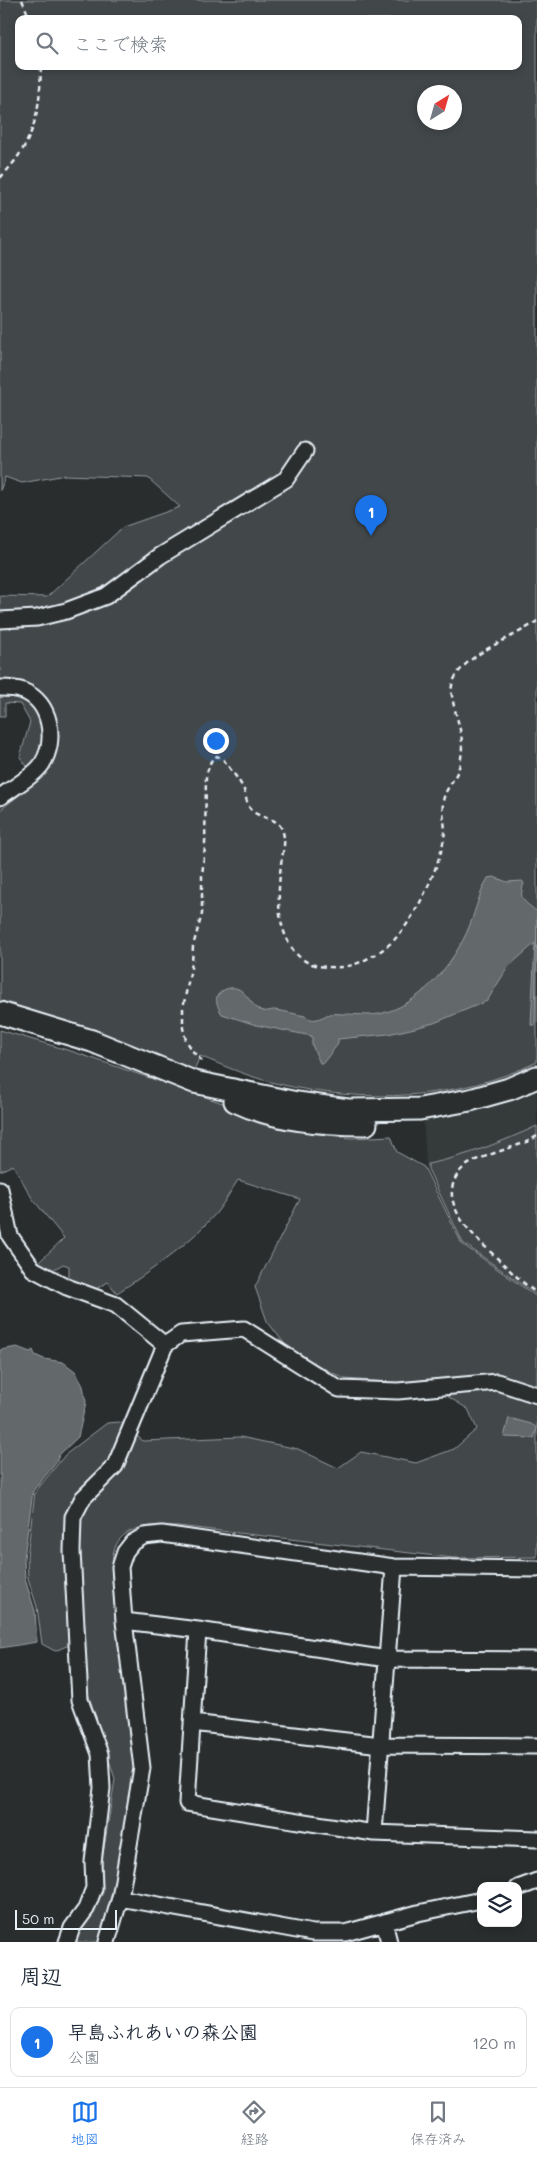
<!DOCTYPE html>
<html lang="ja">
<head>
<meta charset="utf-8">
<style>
  :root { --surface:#fff; --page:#f2f2f3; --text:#1f2937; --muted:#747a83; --line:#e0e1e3; --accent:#1a73e8 }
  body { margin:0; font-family:Mali,"Klee One",sans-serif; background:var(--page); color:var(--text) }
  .controls { position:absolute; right:15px; bottom:15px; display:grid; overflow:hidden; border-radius:10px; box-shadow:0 2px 8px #0003 }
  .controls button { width:45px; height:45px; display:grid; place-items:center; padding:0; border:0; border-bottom:1px solid var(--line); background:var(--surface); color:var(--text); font:25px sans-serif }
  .compass { position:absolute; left:417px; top:85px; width:45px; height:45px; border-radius:50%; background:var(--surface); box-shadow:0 2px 8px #0003; rotate:37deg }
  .scale { position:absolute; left:15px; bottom:12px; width:102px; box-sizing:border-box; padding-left:5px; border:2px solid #e8f1f8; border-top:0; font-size:14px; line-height:18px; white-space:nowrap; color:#e8f1f8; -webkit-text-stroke:4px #2a2d2e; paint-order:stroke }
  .you { position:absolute; left:215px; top:740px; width:18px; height:18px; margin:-12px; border:4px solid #fff; border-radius:50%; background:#1a73e8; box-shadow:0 0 0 8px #1a73e833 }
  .badge { display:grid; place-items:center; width:32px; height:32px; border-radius:50%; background:var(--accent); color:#fff; font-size:16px; font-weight:700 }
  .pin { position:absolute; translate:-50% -41px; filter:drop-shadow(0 1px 2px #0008) }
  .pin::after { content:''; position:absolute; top:26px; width:18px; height:15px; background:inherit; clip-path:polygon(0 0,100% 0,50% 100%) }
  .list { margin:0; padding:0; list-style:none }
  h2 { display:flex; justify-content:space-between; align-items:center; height:65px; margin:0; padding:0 20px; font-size:21px }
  h2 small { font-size:16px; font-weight:400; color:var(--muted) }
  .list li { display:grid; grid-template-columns:32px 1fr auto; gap:15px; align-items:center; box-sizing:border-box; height:70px; margin:0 10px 10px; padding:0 10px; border:1px solid var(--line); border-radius:10px }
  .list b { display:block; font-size:19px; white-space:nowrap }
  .list p { margin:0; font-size:16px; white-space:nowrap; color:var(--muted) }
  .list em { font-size:16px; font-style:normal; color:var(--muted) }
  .icon { flex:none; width:28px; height:28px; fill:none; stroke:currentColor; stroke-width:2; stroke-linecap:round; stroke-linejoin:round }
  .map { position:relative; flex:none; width:537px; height:1942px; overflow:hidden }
  .search { position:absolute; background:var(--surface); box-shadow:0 2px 8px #0003; left:15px; right:15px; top:15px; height:55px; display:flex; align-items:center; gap:12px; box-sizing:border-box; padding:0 18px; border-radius:10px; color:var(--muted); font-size:19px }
  .sheet { height:145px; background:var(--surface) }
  nav { display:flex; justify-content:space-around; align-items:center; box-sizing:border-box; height:70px; border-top:1px solid var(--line); background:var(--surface); font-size:14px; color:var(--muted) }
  nav a { display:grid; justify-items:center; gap:2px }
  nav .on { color:var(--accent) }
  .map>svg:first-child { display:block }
  .built { fill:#363a3b }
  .green { fill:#424648; stroke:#959ca0; fill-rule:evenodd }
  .water { fill:#63686b; stroke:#989fa3 }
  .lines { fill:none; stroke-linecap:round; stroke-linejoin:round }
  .street-casing { stroke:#e8f1f8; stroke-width:19 }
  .secondary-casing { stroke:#e8f1f8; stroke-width:25 }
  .path { stroke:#e8f1f8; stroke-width:2.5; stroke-dasharray:5 4; stroke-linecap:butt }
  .street { stroke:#2a2d2e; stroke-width:15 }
  .secondary { stroke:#2a2d2e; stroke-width:21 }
</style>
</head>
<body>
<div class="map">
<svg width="537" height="1942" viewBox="0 0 537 1942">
  <rect width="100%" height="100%" fill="#2a2d2e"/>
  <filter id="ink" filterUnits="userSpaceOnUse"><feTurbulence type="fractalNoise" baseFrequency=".02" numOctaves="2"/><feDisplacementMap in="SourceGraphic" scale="10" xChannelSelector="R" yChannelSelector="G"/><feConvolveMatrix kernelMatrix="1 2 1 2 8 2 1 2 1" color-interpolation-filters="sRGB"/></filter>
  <g filter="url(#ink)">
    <path class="built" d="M537,1062v233l-74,-52 -37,-78 -4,-72 36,-6 40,-10z"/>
    <path class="green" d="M0,0h537v1062c-78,38 -174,42 -258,22 -27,-6 -53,-17 -79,-28l-7,17 -193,-67v-196l38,-29 -18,-24 10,-35 -10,-18 -15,-1v13h-5v-120l47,1 76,-70 57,-20 -32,-29 -83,-3 -43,8 -17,-6 -5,14zM19,19h499v47h-499zM424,92h30v30h-30z
      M0,1030l74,22 233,80 44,6 40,-2 6,16 27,15 38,77 75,53v260l-84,1 -275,-32c-23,-1 -59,-3 -65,28 -1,7 -1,16 -1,23l22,192 -15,97 -20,76h-24l1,-5 27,-44 -1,-32 13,-82 -28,-89 -3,-31 -9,-12 -6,-2 -14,6 -13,-7 -5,-37 -9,-29 -1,-21 8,-65 30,-37 42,-32 13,-1 23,19 97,-4 58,12 40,19 23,-16 55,11 38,-14 23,-20 -9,-20 -39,-24 -84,-6 -55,-28 -23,-30 -12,-34 45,-88 -62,-19c-7,10 -13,22 -21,32 -26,31 -66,59 -100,81l-9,-11 -14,8 -25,-9v-15l-6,-2 -12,7 -14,-7 27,-26 -32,-40 -19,-33 -13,6z
      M537,1126v169l-74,-52 -35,-74v-5c39,-8 74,-22 109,-38z"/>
    <path class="water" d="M494,877l13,5 15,-1 2,2c-6,18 0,17 13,29l-2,113h-4l4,-82 -27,24 -21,34 -53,22 -19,5 -27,6 -50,5v5l-15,19h-3l-8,-18v-9l-56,-11 -34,-11c-3,-5 -7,-12 -5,-18 2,-3 6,-6 9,-7 20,-7 22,18 37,22 5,1 7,-1 11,-1 11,1 21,4 31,6 9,7 15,2 24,-2 5,-1 11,0 15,0 12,0 23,2 35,0 39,-8 70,-45 87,-80 9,-19 12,-39 22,-56z
      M17,1347l13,5 3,-2 2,5 9,4 19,3 12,9 8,15 3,16 -8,35 -19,18 -3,8 -23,28 -9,67 1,21 10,32 2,31 -37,6v-298z
      M509,1418l22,6 6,4 -3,10 -30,-1z"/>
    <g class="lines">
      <g class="street-casing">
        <path id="street" d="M0,620l37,-2 29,-7 40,-15 54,-40 126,-77 19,-28
          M0,688c7,0 16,0 23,3 28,11 34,49 19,73 -7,11 -31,25 -42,33
          M0,1189l10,47 23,33 34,18 49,18 49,40
          M124,1621l74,9 189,29 150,1
          M198,1630l-11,173 187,30 163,6
          M192,1723l189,22 156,1
          M374,1833l20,-266
          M518,1888l19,-7
          M120,1898l193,35h32l73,-20 63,-13
          M384,1922l5,20
          M67,1942l5,-14 14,-19 8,-21 -1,-26 9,-74 -2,-34 -20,-54 -8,-149 1,-34 10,-19 32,-32 50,-121 16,-11 63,-5 95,60 59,2 99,-9 40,13
          M107,1942l13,-44 22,-130 -18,-147 -4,-54 5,-15 7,-9 12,-7 18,-2 232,33 143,2"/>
      </g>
      <g class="secondary-casing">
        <path id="secondary" d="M0,1013l92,28 102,41 103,21 51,7 72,-1 50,-9 39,-11 28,-12
          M235,1101c40,19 87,23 131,23"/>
      </g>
      <path class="path" d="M22,0l8,19
        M0,178c34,-35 40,-64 41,-112
        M202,1061l-8,-8 -8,-13 -3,-12v-20l9,-45 1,-17 9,-32v-38l3,-29 1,-72 5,-14 6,-5 6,3c6,9 16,20 21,31 3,9 2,17 11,23 13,8 27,4 29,25 1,8 -2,18 -3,26 -3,27 -5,57 9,81 12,21 30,23 52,22 16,-1 42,-16 53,-28 21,-22 44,-71 49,-101 3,-14 -4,-28 0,-41 3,-10 11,-18 14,-27 3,-7 4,-18 4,-26 0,-18 -15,-49 -9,-62 11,-29 60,-43 84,-61
        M537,1136l-8,5c-17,7 -56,17 -67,28 -30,32 14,69 35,89 13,12 25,25 40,35"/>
      <use href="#street" class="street"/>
      <use href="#secondary" class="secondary"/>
    </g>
  </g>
</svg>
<div class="controls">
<button><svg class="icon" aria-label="layers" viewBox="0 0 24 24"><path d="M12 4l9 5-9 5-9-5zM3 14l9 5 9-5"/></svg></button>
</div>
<svg class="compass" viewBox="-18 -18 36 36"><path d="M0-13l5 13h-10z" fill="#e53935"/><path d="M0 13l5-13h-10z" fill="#747a83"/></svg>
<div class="scale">50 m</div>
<div class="you"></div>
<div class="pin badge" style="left:371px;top:536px">1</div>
<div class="search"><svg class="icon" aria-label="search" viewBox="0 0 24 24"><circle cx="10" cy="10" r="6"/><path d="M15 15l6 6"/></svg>ここで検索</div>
</div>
<section class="sheet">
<h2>周辺<small></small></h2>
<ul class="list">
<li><span class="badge">1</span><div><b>早島ふれあいの森公園</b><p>公園</p></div><em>120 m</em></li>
</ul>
</section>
<nav>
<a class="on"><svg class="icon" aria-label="map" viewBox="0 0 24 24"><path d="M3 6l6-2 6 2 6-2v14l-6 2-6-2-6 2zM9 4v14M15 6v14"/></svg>地図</a>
<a><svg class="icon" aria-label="directions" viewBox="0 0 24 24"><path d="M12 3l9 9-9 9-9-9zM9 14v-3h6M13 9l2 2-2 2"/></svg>経路</a>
<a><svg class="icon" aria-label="saved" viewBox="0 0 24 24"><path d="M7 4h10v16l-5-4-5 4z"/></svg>保存済み</a>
</nav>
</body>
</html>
